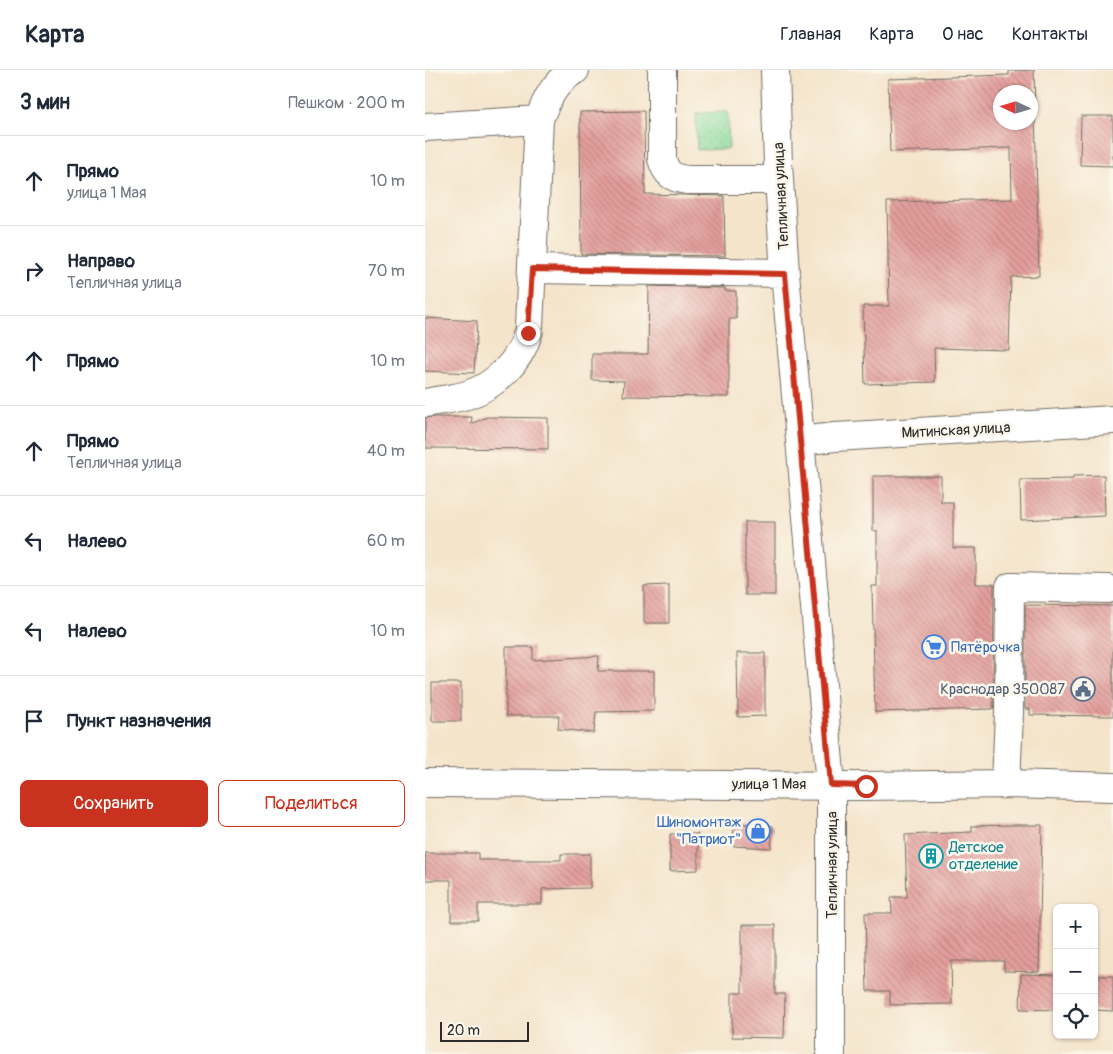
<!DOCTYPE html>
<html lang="ru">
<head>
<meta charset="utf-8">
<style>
  :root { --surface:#fff; --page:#f2f2f3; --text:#1f2937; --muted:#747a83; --line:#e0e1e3; --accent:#c8321e }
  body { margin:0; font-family:Pangolin,sans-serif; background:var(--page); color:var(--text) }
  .controls { position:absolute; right:15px; bottom:15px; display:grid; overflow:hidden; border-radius:8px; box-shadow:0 1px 4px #0004 }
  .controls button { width:45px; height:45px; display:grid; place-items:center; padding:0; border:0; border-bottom:1px solid var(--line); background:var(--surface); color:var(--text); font:25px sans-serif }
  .compass { position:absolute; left:568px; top:15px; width:45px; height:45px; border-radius:50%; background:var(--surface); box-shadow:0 1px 4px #0004; rotate:274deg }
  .scale { position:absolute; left:15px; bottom:12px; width:89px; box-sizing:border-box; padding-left:5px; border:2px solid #2b2b2b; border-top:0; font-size:14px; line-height:18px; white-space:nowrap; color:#2b2b2b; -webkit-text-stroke:4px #fbf7ec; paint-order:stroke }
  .stop { position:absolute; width:15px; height:15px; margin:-11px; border:4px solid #c8321e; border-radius:50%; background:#fff }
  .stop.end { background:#c8321e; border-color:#fff; box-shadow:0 1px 5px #0008 }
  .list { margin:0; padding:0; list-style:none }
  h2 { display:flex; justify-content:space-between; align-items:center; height:65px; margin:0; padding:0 20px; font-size:21px }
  h2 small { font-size:16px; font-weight:400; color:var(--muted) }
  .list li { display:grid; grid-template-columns:32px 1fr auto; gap:15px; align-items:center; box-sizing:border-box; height:90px; padding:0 20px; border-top:1px solid var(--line) }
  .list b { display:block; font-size:19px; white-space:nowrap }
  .list p { margin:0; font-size:16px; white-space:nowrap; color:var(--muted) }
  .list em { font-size:16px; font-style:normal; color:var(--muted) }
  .actions { display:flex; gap:10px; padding:15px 20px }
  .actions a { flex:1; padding:11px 0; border:1px solid var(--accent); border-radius:8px; text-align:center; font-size:18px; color:var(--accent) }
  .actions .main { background:var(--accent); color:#fff }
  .icon { flex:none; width:28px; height:28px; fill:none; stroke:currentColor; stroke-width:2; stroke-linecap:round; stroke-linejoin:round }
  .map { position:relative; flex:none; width:688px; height:984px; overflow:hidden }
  header { display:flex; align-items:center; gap:30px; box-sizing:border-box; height:70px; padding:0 25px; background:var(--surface); border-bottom:1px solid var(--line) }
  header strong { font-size:24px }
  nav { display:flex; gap:28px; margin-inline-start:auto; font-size:18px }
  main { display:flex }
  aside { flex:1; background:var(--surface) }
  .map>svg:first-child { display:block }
  .green { fill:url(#green-dots); stroke:#5b8363 }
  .building { fill:url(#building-back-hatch); fill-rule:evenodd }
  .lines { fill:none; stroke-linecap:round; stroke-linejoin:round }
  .minor-casing { stroke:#716c63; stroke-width:30 }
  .minor { stroke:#fff; stroke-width:28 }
  .route { stroke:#c8321e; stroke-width:6 }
  .labels { text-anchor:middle; stroke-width:5; stroke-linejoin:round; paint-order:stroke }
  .street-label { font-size:15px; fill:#2b2b2b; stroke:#fbf7ec }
  .shop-label { font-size:15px; fill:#366cbe; stroke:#fbf7ec; text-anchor:start }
  .service-label { font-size:15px; fill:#4e5e75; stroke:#fbf7ec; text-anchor:end }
  .culture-label { font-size:15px; fill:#0d838f; stroke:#fbf7ec; text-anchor:start }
</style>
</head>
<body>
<header>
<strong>Карта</strong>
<nav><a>Главная</a><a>Карта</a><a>О нас</a><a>Контакты</a></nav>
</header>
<main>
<aside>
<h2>3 мин<small>Пешком · 200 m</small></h2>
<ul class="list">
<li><svg class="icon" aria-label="ahead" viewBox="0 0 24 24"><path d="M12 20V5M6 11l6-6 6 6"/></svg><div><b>Прямо</b><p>улица 1 Мая</p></div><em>10 m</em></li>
<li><svg class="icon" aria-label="right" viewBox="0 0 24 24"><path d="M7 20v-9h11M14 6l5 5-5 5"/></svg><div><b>Направо</b><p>Тепличная улица</p></div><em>70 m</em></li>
<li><svg class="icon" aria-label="ahead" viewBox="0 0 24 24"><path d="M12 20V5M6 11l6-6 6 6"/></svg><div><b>Прямо</b></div><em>10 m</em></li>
<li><svg class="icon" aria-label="ahead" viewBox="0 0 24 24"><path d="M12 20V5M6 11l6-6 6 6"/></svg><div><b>Прямо</b><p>Тепличная улица</p></div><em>40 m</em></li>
<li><svg class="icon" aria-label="left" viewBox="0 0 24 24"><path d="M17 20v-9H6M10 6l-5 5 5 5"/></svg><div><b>Налево</b></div><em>60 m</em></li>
<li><svg class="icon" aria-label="left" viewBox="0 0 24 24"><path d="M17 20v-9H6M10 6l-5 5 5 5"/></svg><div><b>Налево</b></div><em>10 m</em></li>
<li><svg class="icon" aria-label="arrive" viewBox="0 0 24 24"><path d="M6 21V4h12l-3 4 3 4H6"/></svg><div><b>Пункт назначения</b></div></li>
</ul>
<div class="actions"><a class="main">Сохранить</a><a>Поделиться</a></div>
</aside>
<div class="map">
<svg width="688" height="984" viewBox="0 0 688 984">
  <defs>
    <pattern id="green-dots" width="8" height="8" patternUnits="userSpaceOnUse" patternTransform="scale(1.25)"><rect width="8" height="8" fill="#8bdb9b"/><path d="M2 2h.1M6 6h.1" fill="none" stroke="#78bc86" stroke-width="1.8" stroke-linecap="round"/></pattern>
    <pattern id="building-back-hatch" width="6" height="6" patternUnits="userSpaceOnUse" patternTransform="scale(1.25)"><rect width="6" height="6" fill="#e49f9c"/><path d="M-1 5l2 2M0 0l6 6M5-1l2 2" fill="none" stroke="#b9827f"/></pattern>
  </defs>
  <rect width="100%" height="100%" fill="#fbf7ec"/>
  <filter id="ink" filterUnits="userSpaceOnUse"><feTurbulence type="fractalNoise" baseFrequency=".02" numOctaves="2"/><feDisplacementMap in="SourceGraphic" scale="10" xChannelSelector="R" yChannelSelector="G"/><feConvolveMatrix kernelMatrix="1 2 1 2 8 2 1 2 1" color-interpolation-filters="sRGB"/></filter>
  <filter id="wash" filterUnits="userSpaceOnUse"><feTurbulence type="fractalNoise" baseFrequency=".0096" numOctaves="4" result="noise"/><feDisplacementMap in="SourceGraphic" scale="20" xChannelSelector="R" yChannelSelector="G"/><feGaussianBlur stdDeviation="1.12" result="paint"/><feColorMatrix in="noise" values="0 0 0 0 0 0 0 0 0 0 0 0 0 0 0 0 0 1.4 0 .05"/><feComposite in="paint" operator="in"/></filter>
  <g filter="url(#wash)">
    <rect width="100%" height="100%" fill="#f4e4ca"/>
    <path class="green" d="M303,42l1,37 -32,1 -1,-37z"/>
    <g id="blocks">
      <path class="building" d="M609,0l5,206 -28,1 -2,73 -75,-2 1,34 -70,2 -2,-78h26l-2,-104 125,-3 -1,-51 -121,4 -2,-73 121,-4v-4zM576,22h30v30h-30z
        M219,41l1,83 79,2 1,60 -144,-2 -1,-142z
        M656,46h32v50l-33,-1z
        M224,216l76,2v3h11v28h-7v78l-106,-1 1,-15 -32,-1v-26h56z
        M0,248l52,3 -3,52 -49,-2z
        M11,347h36l-1,7 16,-7 61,1v31l-123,-1v-30z
        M679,405l1,41 -84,4 -1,-40 53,-1v-3z
        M448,406h68v26h12v46h23v36h18l-1,125 -118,3 -3,-126h5v-55h-4z
        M320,452h30v73h-30z
        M244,515v38h-25v-37z
        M600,535l88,1v110l-83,-1v-6h-5z
        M81,577h27v13l66,-4 -1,15h56v40l-58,1 -2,21 -36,-4 1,-13h-53z
        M312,583h28v63l-27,1z
        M7,613h29v38h-29z
        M309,753l39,3 -2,22 -38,-2z
        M586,755h31l-3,147 -35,-1v-10h-53l1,43 -62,1v-14h-23l-2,-78h27l-1,-16h16l-2,-62 67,-3v-6z
        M245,764h28v36l-28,1z
        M0,783h53v7h83v-6h29v34l-48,1v15h-64v17h-27v-41h-26z
        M317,855h33v69h10l-1,44 -52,-1v-44h10z
        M596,904l36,1v35l-37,-1z
        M669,906h19v35l-19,-1z"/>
    </g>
  </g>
  <g filter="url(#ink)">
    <use href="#blocks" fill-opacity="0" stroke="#716c63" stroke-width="1"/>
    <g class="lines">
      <g class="minor-casing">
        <path id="minor" d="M237,0v89c4,15 10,19 25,21h92
          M350,0l3,94 7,109 46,512v269
          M0,57l114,-7
          M107,199l253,4
          M0,333c14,-3 29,-4 42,-8 28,-9 53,-33 61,-62 2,-8 1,-18 2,-27l9,-186c7,-20 16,-39 36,-50
          M375,371l35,-4 278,-17
          M0,713l441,3 140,-2 107,3
          M581,714l3,-71 1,-126 98,2"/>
      </g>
      <use href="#minor" class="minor"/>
    </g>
  </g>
  <g class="lines" filter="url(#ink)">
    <path class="route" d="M103,263l4,-64 253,5 46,511 35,1"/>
  </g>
  <defs>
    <g id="supermarket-ring" transform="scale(1.25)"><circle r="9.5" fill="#fbf7ec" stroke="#3f7fe0" stroke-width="1.5"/><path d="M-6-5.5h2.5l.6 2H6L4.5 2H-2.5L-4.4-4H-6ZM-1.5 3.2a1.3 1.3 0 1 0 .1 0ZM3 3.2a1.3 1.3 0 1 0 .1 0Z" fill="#3f7fe0"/></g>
    <g id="civic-ring" transform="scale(1.25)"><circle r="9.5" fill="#fbf7ec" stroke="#5c6f8a" stroke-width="1.5"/><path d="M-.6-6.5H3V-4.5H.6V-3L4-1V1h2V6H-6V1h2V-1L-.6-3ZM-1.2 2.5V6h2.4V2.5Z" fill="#5c6f8a"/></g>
    <g id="shop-ring" transform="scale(1.25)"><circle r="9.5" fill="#fbf7ec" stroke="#3f7fe0" stroke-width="1.5"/><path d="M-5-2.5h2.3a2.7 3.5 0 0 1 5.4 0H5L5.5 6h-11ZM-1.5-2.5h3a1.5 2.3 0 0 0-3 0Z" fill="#3f7fe0"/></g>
    <g id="building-ring" transform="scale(1.25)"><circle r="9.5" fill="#fbf7ec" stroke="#0f9aa8" stroke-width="1.5"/><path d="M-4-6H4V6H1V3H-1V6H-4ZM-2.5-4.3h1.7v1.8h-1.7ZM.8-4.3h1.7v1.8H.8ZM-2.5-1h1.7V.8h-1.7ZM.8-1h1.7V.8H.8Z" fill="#0f9aa8"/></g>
  </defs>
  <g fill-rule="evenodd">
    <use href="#supermarket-ring" x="509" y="577"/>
    <use href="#civic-ring" x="658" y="619"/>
    <use href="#shop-ring" x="333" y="761"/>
    <use href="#building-ring" x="506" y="786"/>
  </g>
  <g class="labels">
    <g class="street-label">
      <text transform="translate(356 126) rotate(-93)" y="5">Тепличная улица</text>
      <text transform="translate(531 360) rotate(-3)" y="5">Митинская улица</text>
      <text x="344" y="719">улица 1 Мая</text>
      <text transform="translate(407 795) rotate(-90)" y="5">Тепличная улица</text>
    </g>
    <g class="shop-label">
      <text x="526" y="582">Пятёрочка</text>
      <text x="316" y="757" text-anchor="end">Шиномонтаж<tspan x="316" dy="17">"Патриот"</tspan></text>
    </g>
    <g class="service-label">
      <text x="640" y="624">Краснодар 350087</text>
    </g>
    <g class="culture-label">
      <text x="524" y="782">Детское<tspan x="524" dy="17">отделение</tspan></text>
    </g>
  </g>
</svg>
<div class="controls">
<button>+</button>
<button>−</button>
<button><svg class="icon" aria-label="locate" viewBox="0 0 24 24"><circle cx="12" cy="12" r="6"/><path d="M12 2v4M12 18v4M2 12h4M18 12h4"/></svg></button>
</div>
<svg class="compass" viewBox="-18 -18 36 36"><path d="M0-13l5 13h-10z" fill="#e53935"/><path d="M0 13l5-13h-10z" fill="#747a83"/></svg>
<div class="scale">20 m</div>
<div class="stop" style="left:441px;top:716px"></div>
<div class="stop end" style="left:103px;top:263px"></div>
</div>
</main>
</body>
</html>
